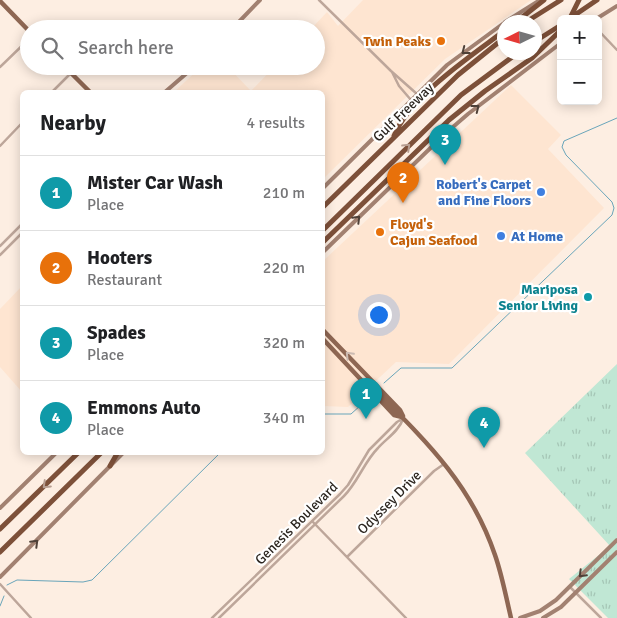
<!DOCTYPE html>
<html lang="en">
<head>
<meta charset="utf-8">
<style>
  :root { --surface:#fff; --page:#f6f6f6; --text:#202124; --muted:#757577; --line:#e0e0e0; --accent:#b45309 }
  body { margin:0; font-family:Signika,sans-serif; background:var(--page); color:var(--text) }
  .controls { position:absolute; right:15px; top:15px; display:grid; overflow:hidden; border-radius:8px; box-shadow:0 2px 12px #0003 }
  .controls button { width:45px; height:45px; display:grid; place-items:center; padding:0; border:0; border-bottom:1px solid var(--line); background:var(--surface); color:var(--text); font:25px sans-serif }
  .compass { position:absolute; left:497px; top:15px; width:45px; height:45px; border-radius:50%; background:var(--surface); box-shadow:0 2px 12px #0003; rotate:265deg }
  .you { position:absolute; left:378px; top:314px; width:18px; height:18px; margin:-12px; border:4px solid #fff; border-radius:50%; background:#1a73e8; box-shadow:0 0 0 8px #1a73e833 }
  .badge { display:grid; place-items:center; width:32px; height:32px; border-radius:50%; background:var(--accent); color:#fff; font-size:16px; font-weight:700 }
  .pin { position:absolute; translate:-50% -41px; filter:drop-shadow(0 1px 2px #0008) }
  .pin::after { content:''; position:absolute; top:26px; width:18px; height:15px; background:inherit; clip-path:polygon(0 0,100% 0,50% 100%) }
  .list { margin:0; padding:0; list-style:none }
  h2 { display:flex; justify-content:space-between; align-items:center; height:65px; margin:0; padding:0 20px; font-size:21px }
  h2 small { font-size:16px; font-weight:400; color:var(--muted) }
  .list li { display:grid; grid-template-columns:32px 1fr auto; gap:15px; align-items:center; box-sizing:border-box; height:75px; padding:0 20px; border-top:1px solid var(--line) }
  .list b { display:block; font-size:19px; white-space:nowrap }
  .list p { margin:0; font-size:16px; white-space:nowrap; color:var(--muted) }
  .list em { font-size:16px; font-style:normal; color:var(--muted) }
  .icon { flex:none; width:28px; height:28px; fill:none; stroke:currentColor; stroke-width:2; stroke-linecap:round; stroke-linejoin:round }
  .map { position:relative; flex:none; width:617px; height:618px; overflow:hidden }
  .search { position:absolute; background:var(--surface); box-shadow:0 2px 12px #0003; left:20px; top:20px; width:305px; height:55px; display:flex; align-items:center; gap:12px; box-sizing:border-box; padding:0 18px; border-radius:28px; color:var(--muted); font-size:19px }
  .panel { position:absolute; background:var(--surface); box-shadow:0 2px 12px #0003; left:20px; top:90px; width:305px; height:365px; border-radius:8px }
  .map>svg:first-child { display:block }
  .built { fill:#fee5d1 }
  .grass { fill:url(#grass-tufts) }
  .lines { fill:none; stroke-linecap:round; stroke-linejoin:round }
  .stream { stroke:#69a5ba; stroke-width:1 }
  .street { stroke:#bda69a; stroke-width:2.5 }
  .secondary { stroke:#a28171; stroke-width:4 }
  .primary { stroke:#8e6753; stroke-width:4.5 }
  .highway { stroke:#7d5039; stroke-width:5 }
  .oneway { stroke:#4f4138 }
  .oneway2 { stroke:#b89f92 }
  .oneway3 { stroke:#ccbbb2 }
  .food-dot { fill:#e8710a; stroke:#fff; stroke-width:2 }
  .shop-dot { fill:#3f7fe0; stroke:#fff; stroke-width:2 }
  .culture-dot { fill:#0f9aa8; stroke:#fff; stroke-width:2 }
  .labels { text-anchor:middle; stroke-width:4.5; stroke-linejoin:round; paint-order:stroke }
  .food-label { font-size:14px; font-weight:bold; fill:#c56008; stroke:#fff; text-anchor:end }
  .street-label { font-size:14px; fill:#2b251f; stroke:#fff }
  .shop-label { font-size:14px; font-weight:bold; fill:#366cbe; stroke:#fff; text-anchor:end }
  .culture-label { font-size:14px; font-weight:bold; fill:#0d838f; stroke:#fff; text-anchor:end }
</style>
</head>
<body>
<div class="map">
<svg width="617" height="618" viewBox="0 0 617 618">
  <defs>
    <pattern id="grass-tufts" width="24" height="20" patternUnits="userSpaceOnUse" patternTransform="scale(1.25)"><rect width="24" height="20" fill="#c0e7d4"/><path d="M3 7l-1-3M5 7V3M7 7l1-3M15 17l-1-3M17 17v-4M19 17l1-3" fill="none" stroke="#a5c6b6"/></pattern>
  </defs>
  <rect width="100%" height="100%" fill="#fdeee2"/>
  <path class="built" d="M363,0h168l-86,59 -122,120 -1,-87h-148l28,-26h25l24,25 24,-25h41v-37h-5l16,-17 11,14z
    M511,85l50,50 -13,14 56,59 -155,156 -53,-2 -48,45 -25,-1v-145z
    M22,286v106l-22,-25v-58z"/>
  <path class="grass" d="M617,364v254h-9l-39,-39 41,-33 -85,-93z"/>
  <g class="lines">
    <path class="stream" d="M384,383l17,-15h51l160,-153 2,-7 -2,-6 -46,-47 -4,-8 2,-6 53,-23
      M322,414h29l20,-18
      M7,585l10,-5 66,2 9,-2 129,-128
      M0,606l4,-10"/>
    <path class="street" d="M319,0l72,71 26,23
      M598,30l19,20
      M0,67l29,-28
      M392,72l7,14 12,14
      M52,92l19,-19
      M0,146l22,-23
      M0,246l22,-22
      M0,255l22,-22
      M312,521l94,97
      M347,557l87,-86 10,-7
      M0,584l31,34
      M570,587l31,31
      M212,618l128,-124 8,-9 21,-35 28,-28 5,-3
      M219,618l125,-122c14,-14 20,-34 34,-48 8,-9 21,-17 25,-29"/>
    <path class="secondary" d="M596,19l21,-13
      M505,22l35,-22
      M232,29l28,-29
      M165,92l30,-26
      M322,189l125,-124 57,-42
      M322,253l124,-120 22,-19 93,-71
      M0,508l57,-56
      M0,577l124,-125
      M520,618l20,-7 16,-11 61,-60
      M543,618l18,-11 56,-55"/>
    <path class="primary" d="M0,1l29,30
      M64,66l26,26
      M322,329l78,81 3,6
      M322,338l72,77 8,2
      M371,389l4,1c51,51 96,94 120,165 7,20 11,42 16,63"/>
    <path class="highway" d="M571,16l8,-16
      M569,19l28,-19
      M516,22l28,-22
      M526,22l35,-22
      M534,42l27,-17
      M394,136c15,-39 77,-80 110,-105
      M322,208l136,-133 46,-37
      M322,231l139,-136 58,-43
      M322,243l127,-123 36,-29 47,-33 29,-28
      M110,466l8,-14
      M0,529l79,-77
      M0,552l102,-100"/>
  </g>
  <defs><path id="oneway-chevron" d="M-2-3.5L2.5 0L-2 3.5" fill="none" stroke-width="1.6" stroke-linecap="round" stroke-linejoin="round" transform="scale(1.25)"/></defs>
  <g class="oneway">
    <use href="#oneway-chevron" transform="translate(465 51) rotate(142)"/>
    <use href="#oneway-chevron" transform="translate(476 108) rotate(-38)"/>
    <use href="#oneway-chevron" transform="translate(357 219) rotate(-45)"/>
    <use href="#oneway-chevron" transform="translate(35 543) rotate(-45)"/>
    <use href="#oneway-chevron" transform="translate(582 574) rotate(135)"/>
  </g>
  <g class="oneway2">
    <use href="#oneway-chevron" transform="translate(407 147) rotate(-44)"/>
    <use href="#oneway-chevron" transform="translate(46 485) rotate(136)"/>
  </g>
  <use class="oneway3" href="#oneway-chevron" transform="translate(349 355) rotate(-134)"/>
  <g class="food-dot">
    <circle cx="441" cy="41" r="5"/>
    <circle cx="380" cy="232" r="5"/>
  </g>
  <g class="shop-dot">
    <circle cx="541" cy="192" r="5"/>
    <circle cx="501" cy="236" r="5"/>
  </g>
  <circle class="culture-dot" cx="588" cy="297" r="5"/>
  <g class="labels">
    <g class="food-label">
      <text x="431" y="46">Twin Peaks</text>
      <text x="390" y="229" text-anchor="start">Floyd's<tspan x="390" dy="16">Cajun Seafood</tspan></text>
    </g>
    <g class="street-label">
      <text transform="translate(403 112) rotate(-44)" y="5">Gulf Freeway</text>
      <text transform="translate(389 502) rotate(-45)" y="5">Odyssey Drive</text>
      <text transform="translate(296 523) rotate(-45)" y="5">Genesis Boulevard</text>
    </g>
    <g class="shop-label">
      <text x="531" y="189">Robert's Carpet<tspan x="531" dy="16">and Fine Floors</tspan></text>
      <text x="511" y="241" text-anchor="start">At Home</text>
    </g>
    <g class="culture-label">
      <text x="578" y="294">Mariposa<tspan x="578" dy="16">Senior Living</tspan></text>
    </g>
  </g>
</svg>
<div class="controls">
<button>+</button>
<button>−</button>
</div>
<svg class="compass" viewBox="-18 -18 36 36"><path d="M0-13l5 13h-10z" fill="#e53935"/><path d="M0 13l5-13h-10z" fill="#757577"/></svg>
<div class="you"></div>
<div class="pin badge" style="left:366px;top:419px;background:#0f9aa8">1</div>
<div class="pin badge" style="left:403px;top:203px;background:#e8710a">2</div>
<div class="pin badge" style="left:445px;top:165px;background:#0f9aa8">3</div>
<div class="pin badge" style="left:484px;top:448px;background:#0f9aa8">4</div>
<div class="search"><svg class="icon" aria-label="search" viewBox="0 0 24 24"><circle cx="10" cy="10" r="6"/><path d="M15 15l6 6"/></svg>Search here</div>
<section class="panel">
<h2>Nearby<small>4 results</small></h2>
<ul class="list">
<li><span class="badge" style="background:#0f9aa8">1</span><div><b>Mister Car Wash</b><p>Place</p></div><em>210 m</em></li>
<li><span class="badge" style="background:#e8710a">2</span><div><b>Hooters</b><p>Restaurant</p></div><em>220 m</em></li>
<li><span class="badge" style="background:#0f9aa8">3</span><div><b>Spades</b><p>Place</p></div><em>320 m</em></li>
<li><span class="badge" style="background:#0f9aa8">4</span><div><b>Emmons Auto</b><p>Place</p></div><em>340 m</em></li>
</ul>
</section>
</div>
</body>
</html>
